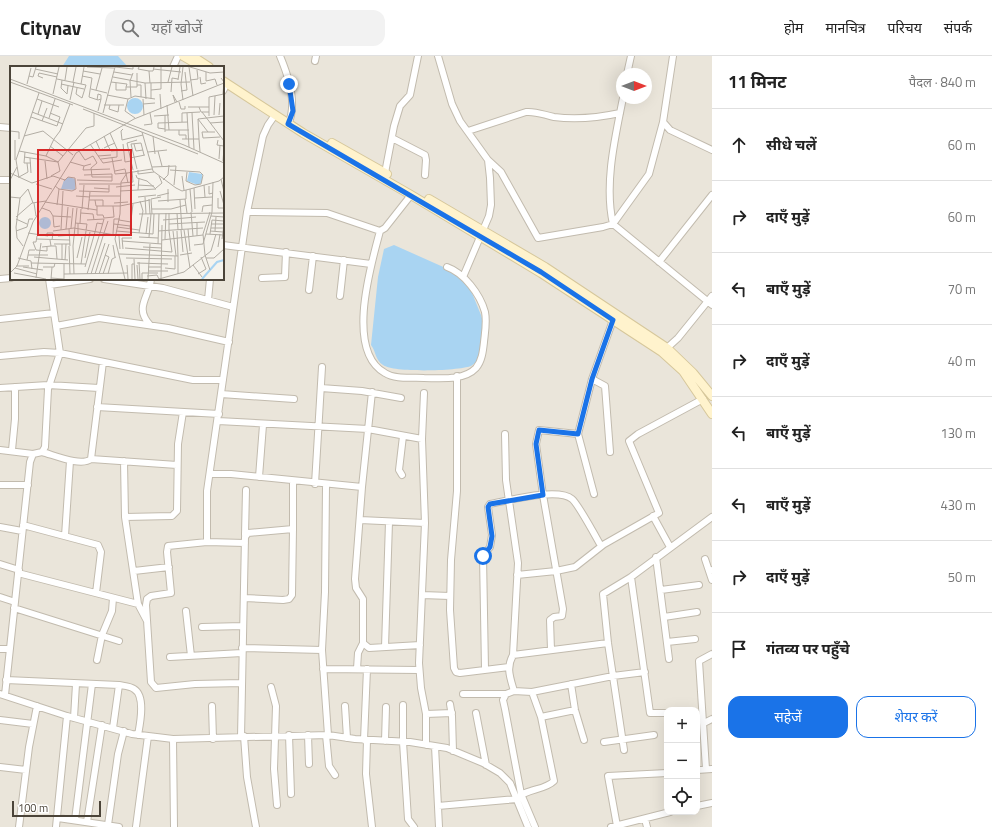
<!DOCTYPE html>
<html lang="hi">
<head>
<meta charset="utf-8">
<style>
  :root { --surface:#fff; --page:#f2f2f2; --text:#222; --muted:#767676; --line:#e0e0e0; --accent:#1a73e8 }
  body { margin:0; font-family:"Titillium Web","Noto Sans Devanagari",sans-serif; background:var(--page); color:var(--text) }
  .controls { position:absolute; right:12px; bottom:12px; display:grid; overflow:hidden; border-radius:8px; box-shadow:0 4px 16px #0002 }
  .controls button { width:36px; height:36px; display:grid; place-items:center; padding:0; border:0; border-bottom:1px solid var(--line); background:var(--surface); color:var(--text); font:20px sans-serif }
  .compass { position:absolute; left:616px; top:12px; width:36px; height:36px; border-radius:50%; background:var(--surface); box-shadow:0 4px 16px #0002; rotate:90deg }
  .scale { position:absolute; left:12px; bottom:10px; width:89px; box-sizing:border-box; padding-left:4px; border:2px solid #4b4439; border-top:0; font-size:11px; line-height:14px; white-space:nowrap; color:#4b4439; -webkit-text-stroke:3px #fff; paint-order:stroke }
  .stop { position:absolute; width:12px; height:12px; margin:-9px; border:3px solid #1a73e8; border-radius:50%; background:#fff }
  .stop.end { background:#1a73e8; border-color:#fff; box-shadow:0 1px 4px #0008 }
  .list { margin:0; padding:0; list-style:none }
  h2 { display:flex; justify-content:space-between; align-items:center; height:52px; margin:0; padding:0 16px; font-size:17px }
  h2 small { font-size:13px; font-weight:400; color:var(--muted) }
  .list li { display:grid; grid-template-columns:26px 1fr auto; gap:12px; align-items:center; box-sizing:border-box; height:72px; padding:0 16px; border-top:1px solid var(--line) }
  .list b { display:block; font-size:15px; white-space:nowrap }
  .list em { font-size:13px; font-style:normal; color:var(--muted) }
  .actions { display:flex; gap:8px; padding:12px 16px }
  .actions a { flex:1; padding:9px 0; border:1px solid var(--accent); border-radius:12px; text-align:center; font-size:14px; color:var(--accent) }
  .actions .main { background:var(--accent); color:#fff }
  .icon { flex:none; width:22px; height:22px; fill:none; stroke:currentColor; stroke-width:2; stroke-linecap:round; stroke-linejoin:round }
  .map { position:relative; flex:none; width:712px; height:771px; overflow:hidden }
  header { display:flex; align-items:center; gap:24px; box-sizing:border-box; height:56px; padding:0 20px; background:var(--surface); border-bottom:1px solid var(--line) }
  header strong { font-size:19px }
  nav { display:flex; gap:22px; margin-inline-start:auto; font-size:14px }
  .search { width:280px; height:36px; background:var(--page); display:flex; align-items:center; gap:10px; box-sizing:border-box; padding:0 14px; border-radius:12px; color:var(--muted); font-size:15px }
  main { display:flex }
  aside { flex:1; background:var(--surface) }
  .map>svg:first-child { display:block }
  .residential { fill:#eae5da; fill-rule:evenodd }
  .water { fill:#a9d4f2 }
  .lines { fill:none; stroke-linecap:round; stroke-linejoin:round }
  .street-casing { stroke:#c2bbae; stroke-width:8 }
  .secondary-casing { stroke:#d6c79b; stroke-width:10 }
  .street { stroke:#fff; stroke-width:6 }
  .secondary { stroke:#fff3cd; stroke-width:8 }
  .route { stroke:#1a73e8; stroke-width:5 }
  .inset-river { fill:none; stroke:#a9d4f2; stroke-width:2 }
  .inset-road { fill:none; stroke:#b2ada4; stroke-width:1 }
  .view { fill:#d62828; fill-opacity:0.15; stroke:#d62828; stroke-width:2 }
  .inset-edge { fill:none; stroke:#4b4439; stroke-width:2 }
</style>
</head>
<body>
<header>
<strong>Citynav</strong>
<div class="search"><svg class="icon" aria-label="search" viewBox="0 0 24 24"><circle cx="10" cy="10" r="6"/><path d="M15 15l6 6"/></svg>यहाँ खोजें</div>
<nav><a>होम</a><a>मानचित्र</a><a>परिचय</a><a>संपर्क</a></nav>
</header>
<main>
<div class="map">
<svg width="712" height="771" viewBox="0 0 712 771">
  <rect width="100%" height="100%" fill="#f6f3ec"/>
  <path class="residential" d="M0,0h712v771h-712zM11,11h212v212h-212zM622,18h24v24h-24zM667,654h30v102h-30z"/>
  <path class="water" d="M69,0h49l10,11h-66z
    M394,189l65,29 11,14 11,27 4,14 -4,29c-3,2 -7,6 -10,8 -13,5 -77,7 -88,-1 -8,-5 -7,-14 -12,-20l7,-68 6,-28z"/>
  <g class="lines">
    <g class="street-casing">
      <path id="street" d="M280,0c8,19 18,48 8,68
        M438,0l14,48 8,17 28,39 2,18 1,27 -2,11 -26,61
        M673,0l-10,66 7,8 42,20
        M315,5l1,-5
        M173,11l5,-11
        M627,18l4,-18
        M223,35l4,-8
        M623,42c-8,40 -19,86 -10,126l99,81
        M0,71l11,1
        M468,75l58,-19c10,-1 18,3 28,5 23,3 43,1 66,-4
        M392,82l33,17 1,5 -1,15
        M488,104l13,12 37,66 65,-11 10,-3 36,-50 14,-52
        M385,117l9,-47 6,-20 10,-11 8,-39
        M0,124h11
        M247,156l80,1 53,18 5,-3 26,-33
        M380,175c-9,34 -35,120 5,142 11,7 27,4 39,5 15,0 40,3 52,-10 6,-7 7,-17 8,-26 1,-10 3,-20 1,-30 -5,-18 -21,-39 -38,-45
        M223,189l148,19
        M659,206l53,-67
        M262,222l23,-1 1,-25
        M0,223l11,-1
        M104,223l59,9 70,19
        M50,229l40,-6
        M309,234l4,-34
        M340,240l4,-36
        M208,244l2,-21
        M0,263l54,-6
        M150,269c-16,-18 -1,-27 1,-46
        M56,270l43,-8 69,10 61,14
        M667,292l11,-10 34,-42
        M0,300l44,-4 16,1 133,27h30
        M457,320v115l-6,69 -1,50 4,58 2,4 4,1 49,-6
        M592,323l13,7 5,66
        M0,332l48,-3 51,3
        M321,332l41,3 39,7
        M372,336l-10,95 -7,92 1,9 7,11v44l6,5 51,-3
        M424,337l-2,46 3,84 -6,140 2,25 5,26v31
        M221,338l73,5
        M97,351l122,7
        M218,365l150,8 54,10
        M505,378l1,46 12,83 -5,92c-7,13 -3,22 1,36
        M578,378l14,-55 21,-59
        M0,394l33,4
        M12,394l3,-31v-32
        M42,396c12,3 39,15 49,7l12,-97
        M91,403l86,6
        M124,405l1,56 13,87 9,17
        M210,418h21l131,13
        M402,419l-3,-5 4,-34
        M259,421l4,-52
        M315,428l7,-117
        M0,429h28
        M326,429l-1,107 -3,58 6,85
        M653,460l17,31
        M125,461l47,-1 5,-5 1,-67 5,-32
        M360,464l65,3
        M23,469l75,20 3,7 -5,41
        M0,471l22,4
        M245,479l1,-45
        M65,480l5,-75
        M207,486v-51l40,-279 16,-76 5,-11 7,-10
        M656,501l13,102
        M705,503l4,12
        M0,508l19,6
        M712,514l-3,1 3,9
        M134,515l35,-4
        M18,517l120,31
        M517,519l39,-4 19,-4 28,-22
        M631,521l19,136h17
        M661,534l38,-5
        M422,539l28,1
        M0,541l15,5
        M244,542l39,2 6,-1 3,-4 1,-66
        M14,552l105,33
        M186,555l5,45
        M664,561l33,-5
        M202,571l41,-1
        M667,586l28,-3
        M385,591l4,-125
        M242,592l80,2
        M0,593h9
        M551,594l-1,-30 4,-3 8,-1 1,-7 -20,-114 -7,-51 3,-14 39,4 16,60
        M513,599l95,-12
        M170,601l72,-4
        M97,604l5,-25 10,-24 1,-13
        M323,613l96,1
        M357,613l1,-16 5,-10
        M485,613l-2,-113 7,-9 2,-12 -4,-28 2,-3c17,-3 68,-17 82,-5 6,5 24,38 29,47l58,-33 -30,-72 9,-7 65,-35
        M6,624l113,5c5,1 11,1 15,4 12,7 6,35 4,46
        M242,627l-47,1 -39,4 -5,-6 -5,-77 1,-6 4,-3 20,-3 -4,-41 1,-6 39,-4 38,1
        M571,628l4,26 9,30
        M271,631l5,19 -2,63 3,36
        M0,638l67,22 65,18 41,5 155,-4 27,4 55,3 37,6 36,15 17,10 10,10 18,44
        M463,638h43
        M5,639l25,-233 3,-8 9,-2 3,-5 3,-58 12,-36 -11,-74
        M450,648l2,12 1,35
        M403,649v37l5,77 6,8
        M212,650l1,33
        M345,650l2,32
        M476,657l10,52
        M426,658l26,-1
        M541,661l34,-7
        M74,662l2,-34
        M0,664l33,4
        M704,667l8,-4
        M113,672l6,-43
        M289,679l2,59
        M308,679l1,29
        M326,679l3,31 6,9
        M244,680l3,41 9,50
        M241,681l4,-200 3,-4 45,-4v-47
        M173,683l1,88
        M364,684l3,-71
        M367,684l-1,34 6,53
        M385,685l1,-34
        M604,686l50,-7
        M435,690l4,81
        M624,694l-16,-107 -5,-49 28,-17 81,-60
        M0,711l26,3
        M706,713l-7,-108 13,-7
        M697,714l15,-1
        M438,750l79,-7c9,-11 27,-8 37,-18l-13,-64 -9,-25
        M697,750l15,-3
        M58,762l61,9
        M645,763l2,8
        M75,764l17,-136
        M87,766l15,-97
        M108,769l10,-71 6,-23
        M617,770l-9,-50 59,-3
        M19,771l10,-80 8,-41
        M56,771l11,-111
        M136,771l12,-91
        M535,771l-14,-33 -16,-85 -2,-9 3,-6 8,-3 18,1 81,-16 32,-4
        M611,771l59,-15"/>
    </g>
    <g class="secondary-casing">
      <path id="secondary" d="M183,0l12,7
        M192,0l17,11
        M223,25l80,52 108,62 130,78 121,79 21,19 29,43
        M332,87l55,31
        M429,143l116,68 122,81 26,25 19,23"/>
    </g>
    <use href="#street" class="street"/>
    <use href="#secondary" class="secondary"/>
  </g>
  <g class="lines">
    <path class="route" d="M289,28l4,27 -5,13 253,148 72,48 -21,59 -14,55 -39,-4 -3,14 7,51 -53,9 -2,3 4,29 -2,11 -7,9"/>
  </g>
  <g transform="translate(10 10)">
    <rect width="214" height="214" fill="#f6f3ec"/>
    <path d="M117 40a8 8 0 1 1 16 0a8 8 0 1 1-16 0ZM179,106l13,2v8l-4,3 -11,-4zM59,111l6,2v11l-14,-1 3,-9zM29 157a6 6 0 1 1 12 0a6 6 0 1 1-12 0Z" fill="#a9d4f2"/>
    <path class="inset-river" d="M192,213l15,-17 7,-2"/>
    <path class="inset-road" d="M77,1l27,1M105,1l18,2v-2M129,1l-1,2 11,2M151,1v15M173,1l-2,17 2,16M179,1l4,29M180,1l20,6 14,-1M25,3l23,5M143,3l28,3M73,5l17,3M104,6l18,3M196,6v9l9,-2 2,6M19,10l4,1 3,-10M72,10l10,2 -3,19 9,3 3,-1v-4l-3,-1 -1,6M103,11l32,6 1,16M190,11l1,7 5,-1M33,12l-5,-2 1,-3 18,4M211,12l3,4 -1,12M0,13l174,66 40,18M47,13l24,5 3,-17M52,14l-1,8 6,6 1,-8M55,14l2,-13M168,14l2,-13M180,14l8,-1 -1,-9M0,16l63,23M63,16l3,-15M101,16l16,2 -1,3h11v-14M158,16l4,-15M106,17v7h10v-3M135,17l45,-1M140,17l-1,-12h4l1,-4M141,17v16M17,18l4,-16M51,18l23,5M127,19h4v12M67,22l-1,6 6,4 4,-13 -5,-1M81,23l16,4M86,24l6,-22M141,24l10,-1v-7M171,25l6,-1 -2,-18M161,26l1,-14 6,1M43,28l6,-27M150,28l1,15M97,29l21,4M121,31l-1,-16 3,-8M27,33l22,8M133,33l1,16M60,34l4,-18M165,36l-2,-7 4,7M169,36l2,7h4v-3M133,38l12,-1M94,39h20M100,39l-1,4 9,3 1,-7M157,39l2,25M178,41h21M189,41l2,5h8M73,43l115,45M88,45l3,-12M22,46l31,12M192,46l22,29M93,47l12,-46M177,47l2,34M182,47l2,36M28,48l4,-13M155,49v17M204,49l1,-19M209,49l1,-12M144,50l15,-1M199,50v-19l15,-3M21,51l26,9 3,-9 -10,-4M39,52l6,-19M125,52l-10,-7 3,-12 7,-3 20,3M188,53l10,13M32,55l5,-13M172,56v-9l18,-1M200,57l14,-1M134,59l8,-1 -2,-11M113,63l-2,2 1,9 21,-5M155,63l-7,-1v-5l30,-1M155,64h24M169,64v5h7v4M0,65l9,1v7M132,66l11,39 23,17 6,3 8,-2 29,-8 5,-4M192,66l1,6 17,-1M192,66h13M100,67l8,18M14,70l19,-5 30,24M94,70l4,10 7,-3M143,70l2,18M44,73l6,-8 10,-27M172,73h17l-1,-20 26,-3M189,73l1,13M208,74l-1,5 7,1M86,75l4,9 3,-1M80,78l13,19 19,-3M113,78l2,18 6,-1M124,78l2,7 7,-1M40,80l13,10M94,82l4,-2 3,5 13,-1M9,85l27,5 8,-17M69,85l6,9 8,-4 4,7 -6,5 1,9h20M148,85l4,15M15,86l-1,11h7M138,86l19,-2M36,90l12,6 2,9 -9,5M88,90l13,-1M14,91l34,5 28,-34 8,-2v-13M20,92l1,15M102,92l3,16 12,-1M120,92l15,-3M91,93l16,-2v-6M209,93l1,-14M5,94v-20M35,95l2,18M213,95l1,-13M60,96l14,4M81,98l-7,2 -1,4 27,-1M142,101l24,-1 -2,19M127,103l-6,-25 10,-1 3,12M123,104l-6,-27 10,-3M128,104v4l16,-2M160,104l30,2 3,3 -2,9 -6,1 -9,-4 1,-9M105,105l10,-2 3,14M0,107l22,10 21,-7 12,4M74,109l28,-1M172,110l2,14M9,111l9,-5 -1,-9M9,112l-3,-18 23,-67M211,113l3,13M0,114l7,-13M67,114l35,1v-7M153,114l5,-5 1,-10M111,117l12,-1 -1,-11M26,118l16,5M69,118h42M128,119l16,1M194,119l1,12M45,120l4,3 -2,16M199,120v8l4,-1M106,121l19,-2M84,122l15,1M146,122l6,-5 -3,-7M184,122l1,21M49,123l13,2 4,-2 -1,-11 -7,-1 -4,4M180,123l2,23M128,124l1,-12M69,125l30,1v-7M110,125l36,-2 -9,-8 -10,-3 -1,-3M210,125l4,14M66,130l14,1M80,130h30M147,130l12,-3M0,131l10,1 -4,29 1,11 6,8M128,131l18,-2M135,131l1,17M10,132l8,-9 5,14M185,132l17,-1M208,132v10h6M139,133l1,15M175,133l2,14M79,134h6l1,6h24M85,134h8v6M170,134l2,30M148,135l28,-2v-9M35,136l52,8M158,136v-13M24,137l2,13M104,137l14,-1M87,140v9h6l1,3 10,-1 -1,-11M110,140l30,-6M32,142l8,3 3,5 18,1M72,143l2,-24M142,143h19l15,-4M78,144l2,-18M181,146l2,24M192,146l1,-6 9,-1M200,146l-7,22 2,21 5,15M202,146l1,-30M71,147l12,1 1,6M159,147v18M167,147l1,17M129,148l85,-1M142,148l-1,-15 10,-2M43,150l1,11 6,-1M201,150l13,1M6,151l16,-14 14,-2M6,153l11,5M77,154l17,-1M109,154l12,2M153,154l33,-3M202,154l12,1M65,157l12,1 -1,6M68,157v13M70,157l1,-14M104,158l16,2M159,158l36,-2M201,158h13M107,161l22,3M61,162l2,-20M120,162l3,-24M201,162h13M56,163l2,-22M59,163l1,17M178,163l2,22M51,164l2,-39M171,164l2,22M174,164l6,38M6,165l11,-4 2,-8h4M43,165l21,-3 41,7M106,165l37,3 1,-20M148,165l45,-3M159,165l3,21M163,165l3,25M200,165l13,1M205,165l1,-14M85,166l2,-9 6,1M18,167l20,3M90,167l4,-14M94,167l4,-12M129,167l4,-22 -3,-10M103,168l1,-15h6M136,168l2,-17M196,168l17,1M200,168l2,-14M27,170l-1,6h-3l3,8 11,1v-4M37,170v-3h6l-1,7M48,170l16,-1M109,170l1,13M187,170v-13M129,171l19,1M139,171l2,-23M26,173l34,1M155,173l1,-26M212,173l2,-14M152,174l41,-5M112,175l40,3M44,178h16M52,178v16M148,178l1,-30M103,179l2,12M184,179l9,-1 9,-32M41,180h5l1,13M59,180l1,28M32,181l9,-1 -1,-6M133,181l19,1M208,181l2,-13M115,182l47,4M113,183l-1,-11h10M109,188l59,2 -1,-25M18,189h20M170,189l12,-2M168,190v18M24,191l34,3M8,192l13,3 1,8M67,192l5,-21M75,192l5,-26M116,192l46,1M196,192h8l10,-9M124,193l1,20M17,194l2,-10h6M55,194l1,-16M129,196l1,17M21,197l55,1M127,197l31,1M54,198v15M71,198l5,-33M117,199l1,14M127,199l1,14M183,199l9,12M6,200h13M13,201l20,3M33,201h11l1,-4M75,201l10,-35M138,201h13M5,202l22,6M155,202l10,1v-13M139,205h19M0,207l7,-7 16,-44 43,-69 58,-34 90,-36M4,207l32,6M54,208l64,-1M64,208l-1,-28 4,-38M77,208l13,-41M81,208l13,-41M85,208l10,-31M89,208l10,-30M93,208l6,-17 -4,-2M98,208l4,-15 4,-2M188,208l8,-5 -5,-12M137,210l10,-1 2,4M26,212l5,-35M41,212l13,1M41,213l1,-12M115,213l-10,-40 5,-25 1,-32 6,-9 25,-4M122,213v-15h2M132,213v-6h16M138,213l2,-35M149,213l25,-7 27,-21 5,-17M151,213l1,-54"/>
    <path class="view" d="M28,84h93v85h-93z"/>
    <rect width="214" height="214" class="inset-edge"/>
  </g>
</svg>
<div class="controls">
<button>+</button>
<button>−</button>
<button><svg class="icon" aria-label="locate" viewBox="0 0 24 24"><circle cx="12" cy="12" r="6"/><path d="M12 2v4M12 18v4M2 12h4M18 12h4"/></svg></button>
</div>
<svg class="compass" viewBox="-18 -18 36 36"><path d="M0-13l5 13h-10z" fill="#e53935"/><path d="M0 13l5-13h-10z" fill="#767676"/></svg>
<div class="scale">100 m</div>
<div class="stop" style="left:483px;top:500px"></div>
<div class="stop end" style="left:289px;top:28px"></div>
</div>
<aside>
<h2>11 मिनट<small>पैदल · 840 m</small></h2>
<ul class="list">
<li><svg class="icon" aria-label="ahead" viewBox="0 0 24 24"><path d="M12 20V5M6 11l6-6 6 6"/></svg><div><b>सीधे चलें</b></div><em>60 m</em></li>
<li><svg class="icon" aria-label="right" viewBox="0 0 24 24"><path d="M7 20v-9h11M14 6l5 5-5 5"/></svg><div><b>दाएँ मुड़ें</b></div><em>60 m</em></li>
<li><svg class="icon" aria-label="left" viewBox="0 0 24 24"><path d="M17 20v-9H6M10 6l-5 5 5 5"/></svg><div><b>बाएँ मुड़ें</b></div><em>70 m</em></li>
<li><svg class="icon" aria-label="right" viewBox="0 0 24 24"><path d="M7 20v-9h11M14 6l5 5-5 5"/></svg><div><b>दाएँ मुड़ें</b></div><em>40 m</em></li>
<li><svg class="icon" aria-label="left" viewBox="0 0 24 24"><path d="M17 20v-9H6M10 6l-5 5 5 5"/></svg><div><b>बाएँ मुड़ें</b></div><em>130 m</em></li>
<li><svg class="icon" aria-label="left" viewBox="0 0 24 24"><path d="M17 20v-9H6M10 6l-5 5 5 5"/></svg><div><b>बाएँ मुड़ें</b></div><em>430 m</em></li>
<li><svg class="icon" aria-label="right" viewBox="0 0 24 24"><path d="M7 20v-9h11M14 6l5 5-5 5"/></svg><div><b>दाएँ मुड़ें</b></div><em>50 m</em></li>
<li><svg class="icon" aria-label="arrive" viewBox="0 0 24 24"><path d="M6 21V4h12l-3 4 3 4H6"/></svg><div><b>गंतव्य पर पहुँचे</b></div></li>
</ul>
<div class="actions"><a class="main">सहेजें</a><a>शेयर करें</a></div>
</aside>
</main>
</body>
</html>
